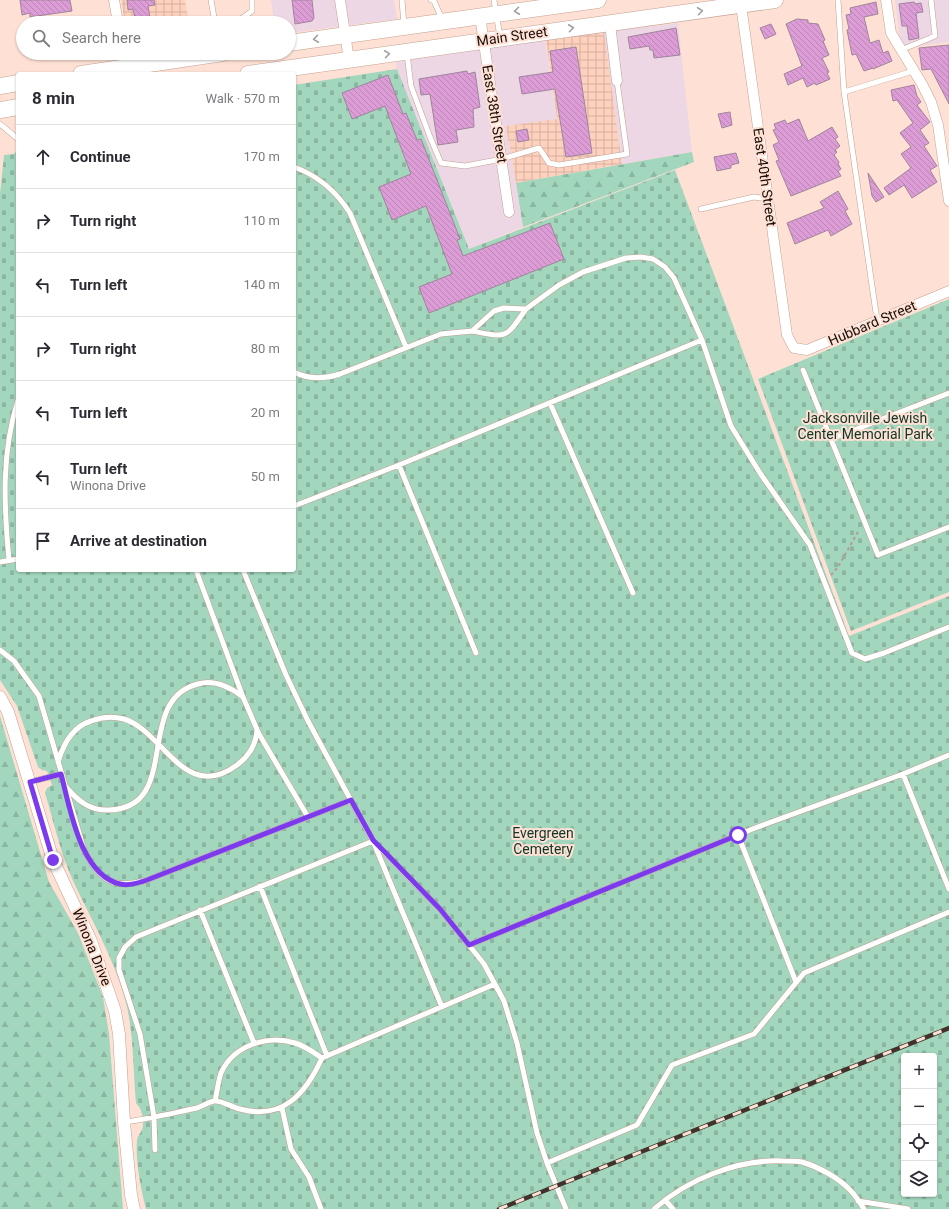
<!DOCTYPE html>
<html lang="en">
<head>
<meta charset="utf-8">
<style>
  :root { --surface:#fff; --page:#f2f2f3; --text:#2b2b33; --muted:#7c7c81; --line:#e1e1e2 }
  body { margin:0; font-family:Roboto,sans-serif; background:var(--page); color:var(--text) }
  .controls { position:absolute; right:12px; bottom:12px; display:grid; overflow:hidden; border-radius:4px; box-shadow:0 1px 3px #0004 }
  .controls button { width:36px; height:36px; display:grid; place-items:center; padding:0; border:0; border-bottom:1px solid var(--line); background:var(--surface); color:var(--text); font:20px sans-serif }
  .stop { position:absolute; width:12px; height:12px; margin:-9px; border:3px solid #7c3aed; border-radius:50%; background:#fff }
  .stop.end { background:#7c3aed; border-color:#fff; box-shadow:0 1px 4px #0008 }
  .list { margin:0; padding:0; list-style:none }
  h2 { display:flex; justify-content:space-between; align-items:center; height:52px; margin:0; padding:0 16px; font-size:17px }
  h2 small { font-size:13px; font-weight:400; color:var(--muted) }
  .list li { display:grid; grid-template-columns:26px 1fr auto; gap:12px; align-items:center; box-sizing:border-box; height:64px; padding:0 16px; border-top:1px solid var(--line) }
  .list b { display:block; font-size:15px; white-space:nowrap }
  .list p { margin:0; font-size:13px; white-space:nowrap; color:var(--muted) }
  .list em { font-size:13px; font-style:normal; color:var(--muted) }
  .icon { flex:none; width:22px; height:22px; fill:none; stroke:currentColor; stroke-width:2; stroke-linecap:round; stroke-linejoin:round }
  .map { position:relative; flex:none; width:949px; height:1209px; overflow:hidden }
  .search { position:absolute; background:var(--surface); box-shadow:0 1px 3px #0004; left:16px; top:16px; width:280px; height:44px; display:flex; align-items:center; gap:10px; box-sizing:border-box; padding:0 14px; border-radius:22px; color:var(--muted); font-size:15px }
  .panel { position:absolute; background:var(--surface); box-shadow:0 1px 3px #0004; left:16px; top:72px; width:280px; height:500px; border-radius:4px }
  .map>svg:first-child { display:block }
  .commercial { fill:#edd7e5 }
  .industrial { fill:url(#industrial-grid) }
  .forest { fill:url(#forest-firs) }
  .cemetery { fill:url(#cemetery-stones); fill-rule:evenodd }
  .building { fill:url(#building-back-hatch); stroke:#9f859c }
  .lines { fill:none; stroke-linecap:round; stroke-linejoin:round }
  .service-casing { stroke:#c3a191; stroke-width:6 }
  .minor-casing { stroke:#c3a191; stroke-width:11 }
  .tertiary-casing { stroke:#c3a191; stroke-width:13 }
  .primary-casing { stroke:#c3a191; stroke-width:17 }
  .path { stroke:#b49c92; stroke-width:2; stroke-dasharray:3 3; stroke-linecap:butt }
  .service { stroke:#fff; stroke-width:5 }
  .minor { stroke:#fff; stroke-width:10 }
  .tertiary { stroke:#fff; stroke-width:12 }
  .primary { stroke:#fff; stroke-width:16 }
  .rail-casing { stroke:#41322c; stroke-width:4.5 }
  .rail { stroke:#fee1d4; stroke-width:3; stroke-dasharray:9; stroke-linecap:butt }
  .oneway { stroke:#a39f9d }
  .route { stroke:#7c3aed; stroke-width:5 }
  .labels { text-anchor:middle; stroke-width:4; stroke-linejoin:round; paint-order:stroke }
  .street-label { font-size:14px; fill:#1a0e09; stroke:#fee1d4 }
  .park-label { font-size:14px; fill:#0c3626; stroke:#fee1d4 }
</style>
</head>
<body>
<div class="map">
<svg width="949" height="1209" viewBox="0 0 949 1209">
  <defs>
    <pattern id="industrial-grid" width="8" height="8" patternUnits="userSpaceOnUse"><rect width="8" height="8" fill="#fdd1bd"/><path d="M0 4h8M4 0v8" fill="none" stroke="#d8b2a1"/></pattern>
    <pattern id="forest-firs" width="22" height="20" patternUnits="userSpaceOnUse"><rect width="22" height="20" fill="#a2d6bd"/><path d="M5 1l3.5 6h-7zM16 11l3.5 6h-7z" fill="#8bb6a1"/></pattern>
    <pattern id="cemetery-stones" width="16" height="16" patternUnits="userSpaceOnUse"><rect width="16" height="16" fill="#a2d6bd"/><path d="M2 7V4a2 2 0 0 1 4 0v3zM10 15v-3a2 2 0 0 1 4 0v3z" fill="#8bb6a1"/></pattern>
    <pattern id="building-back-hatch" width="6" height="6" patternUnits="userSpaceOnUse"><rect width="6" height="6" fill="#dc9cd5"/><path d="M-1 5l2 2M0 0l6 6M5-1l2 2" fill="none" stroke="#bc85b6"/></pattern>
  </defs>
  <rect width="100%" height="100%" fill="#fee1d4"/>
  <path class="commercial" d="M271,0h123l3,19 -108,14v-10h-15z
    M895,0h54v42l-48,6z
    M678,23l14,129 -70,12 -18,-132z
    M545,40l12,80 -51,6 17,101 -54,22 -72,-180 -1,-7z"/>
  <path class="industrial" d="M121,0h64l4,23h-64z
    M604,32l18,132 -106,19 -10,-57 51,-7 -11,-79z"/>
  <path class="forest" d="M692,152l2,10 -171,65 -7,-44z
    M0,716l49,166 29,51 25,64 6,37 14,175h-123z"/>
  <path class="cemetery" d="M397,69l72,180 206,-79 174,466 100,-40v613h-803c-5,-19 -11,-49 -9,-69 1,-7 7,-7 6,-20 -1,-7 -2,-12 -7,-17 -3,-33 -2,-68 -10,-100 -11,-43 -33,-80 -52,-120 -13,-28 -20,-60 -29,-90l2,-5 5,-3 -5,-14 -5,-1 -4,-3 -21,-61 -17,-26v-486l4,-39 10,-1 4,-5v421h276v-485zM904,1056h30v138h-30z
    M949,299v293l-98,39 -93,-252z"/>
  <path class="building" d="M20,0h50l2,11 -42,6v-4l-8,2z
    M127,0h27l1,5 -7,1 3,17h-15l-3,-14 -5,1z
    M292,0h20l2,18 -2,3 -17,3z
    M876,2l2,12 -14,3 6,26 9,-3 4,13 5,-2 4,10 -19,8v-1l-9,3 -8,-17 -4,1 -5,-25 2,-1 -3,-14 5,-1 -1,-6z
    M914,2l1,2 6,-1 2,9 -7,1 3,25 -10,2 -2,-14h-5l-3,-22z
    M797,19l11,1v3l10,1 7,16 -2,1 6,14 -7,3 7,14 -2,1 3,6 -14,6 -1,-2 -8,4 -4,-9 -15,7 -4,-11 18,-8 -16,-42z
    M771,24l5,10 -11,5 -5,-11z
    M676,28l4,27 -26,3 -1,-8h-3l-1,-4 -19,3 -2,-12z
    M949,45v59l-18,-35 -9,1 -3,-22z
    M576,47l16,106 -26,4 -11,-68 -33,5 -3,-17 34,-5 -3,-21z
    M467,71l1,3 7,-2 5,35 -7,2 1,18 -18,3 2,12 -20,3 -8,-51 -9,1 -2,-16z
    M388,75l15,39 3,-1 11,27 4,-1 39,100 -3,1 6,16 87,-33 14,36 -135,54 -10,-26 33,-13 -26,-68 -34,14 -13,-33 32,-13 -26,-68 -33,13 -10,-26z
    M914,85l3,11 4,6 -4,3 13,17 -10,8 9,13 -5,3 13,20 -7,4 7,12 -25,16 -8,-13 -15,10 -5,-7 27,-20 -10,-14 10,-7 -11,-14 13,-10 -16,-23 -4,1 -2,-11z
    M730,112l2,13 -10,3 -4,-14z
    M799,119l9,22 24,-14 6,10 -3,2 5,7 -5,4 2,2 -3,3 5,7 -1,2 3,5 -3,2 3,5 -50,20 -15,-35 3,-1 -6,-15 6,-3 -6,-12 3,-1 -2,-5 11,-4 2,4z
    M527,129l2,11 -11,2 -2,-11z
    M736,153l3,10 -8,2v3l-14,3 -3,-14z
    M868,173l16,24 -8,5 -4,-6z
    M838,191l10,18 -3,2 7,13 -21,12 -3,-6 -33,14 -8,-21 37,-15 -4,-6z"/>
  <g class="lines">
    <g class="service-casing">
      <path id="service" d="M211,0l4,23
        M402,0l2,25
        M431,0l3,1 8,18
        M494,0l6,37
        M838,0l6,92 33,228
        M215,23l26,-4 11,-8v-11
        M901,50l34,-14 -4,-36
        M407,54l4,32 19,51 11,26 24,3 37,-7 37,-11 10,15 10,2 68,-11 -10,-73
        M844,92l69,-21
        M0,124l18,15
        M294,167c25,9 42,24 56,46l56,134
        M701,209l53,-12 14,2
        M472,331c36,7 33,8 54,-22
        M803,370l75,185 71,-28
        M294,372c15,8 30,7 46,2l101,-40 31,-3 22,-20 10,-3 22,1 33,-24 24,-13 43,-14 15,-1 12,2 12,8 9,11 28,62 29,86 29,47 50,72 42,108 13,6 19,-6 65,-26
        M550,403l83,190
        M831,439l118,-46
        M399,465l77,188
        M294,506l105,-41 303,-125
        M9,560c-5,-54 -8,-106 9,-160
        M0,562l18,-3
        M196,570l47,127 16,37 49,83
        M243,570l43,105 22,46 65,120 67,68 44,55 20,37 13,42 20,90 10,30 19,46
        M0,650l14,11 25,35 45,154c15,30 29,40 63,30l204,-80
        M58,762c5,-17 14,-35 33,-41 10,-4 22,-5 33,-2 39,12 61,85 113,46 12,-9 19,-20 20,-35
        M903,774l46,115
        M30,782l31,-8
        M66,787c12,14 24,24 43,23 74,-2 24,-110 89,-126 17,-5 32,3 45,13
        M738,835l58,147
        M260,886l67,170
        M200,910l54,133
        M469,945l286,-117 148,-54 46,-19
        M215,1101c2,-9 3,-19 6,-28 12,-27 46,-39 74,-30 10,3 18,9 27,15
        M282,1108l9,41 18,28 12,32
        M125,1122c24,-3 48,-9 72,-14 6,-2 12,-6 17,-7 8,-1 19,7 26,8 43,12 66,-16 82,-51l173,-74
        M155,1150l-1,-33 -14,-83 -21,-64v-12l6,-11 11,-10 237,-96 69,166
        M547,1163l90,-38 35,-60 82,-31 50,-61 145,-61
        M665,1200l8,9
        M858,1201l50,8
        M654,1209c34,-30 84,-50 129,-48 6,0 13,0 19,1 17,5 37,16 49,29 5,5 9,12 13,18"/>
    </g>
    <g class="minor-casing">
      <path id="minor" d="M114,0l4,23
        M340,0l9,60
        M886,0l5,33 31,51 9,18 7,23 11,76
        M741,5l46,330 7,13 13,2 142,-59
        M480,16l29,196
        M610,24l7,57
        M124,53l3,14"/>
    </g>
    <g class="tertiary-casing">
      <path id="tertiary" d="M0,697l8,15 45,148 38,81 24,70 4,23 5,88 7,73 3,14"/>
    </g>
    <g class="primary-casing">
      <path id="primary" d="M289,43l309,-43
        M81,74l142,-21
        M248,74l527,-74
        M0,86l18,-3
        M0,110l18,-3"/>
    </g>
    <path class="path" d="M831,575l7,-8 21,-37"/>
    <use href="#service" class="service"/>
    <use href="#minor" class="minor"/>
    <use href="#tertiary" class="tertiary"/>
    <use href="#primary" class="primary"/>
    <g class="rail-casing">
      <path id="rail" d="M499,1209l450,-181"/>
    </g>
    <use href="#rail" class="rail"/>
  </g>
  <defs><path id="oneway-chevron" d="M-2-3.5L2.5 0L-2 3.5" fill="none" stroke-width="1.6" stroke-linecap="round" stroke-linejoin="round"/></defs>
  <g class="oneway">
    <use href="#oneway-chevron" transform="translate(517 11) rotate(173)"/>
    <use href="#oneway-chevron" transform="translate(700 11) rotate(-8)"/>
    <use href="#oneway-chevron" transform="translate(571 28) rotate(-7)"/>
    <use href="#oneway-chevron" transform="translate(316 39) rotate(172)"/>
    <use href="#oneway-chevron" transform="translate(387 54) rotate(-8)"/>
  </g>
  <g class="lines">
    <path class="route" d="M53,860l-23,-78 31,-8c9,33 19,101 59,110 9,2 18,-1 27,-4l204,-80 22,40 67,69 29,36 269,-110"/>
  </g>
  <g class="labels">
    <g class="street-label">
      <text transform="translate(512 36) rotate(-8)" y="5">Main Street</text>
      <text transform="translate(495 114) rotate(81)" y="5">East 38th Street</text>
      <text transform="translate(765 177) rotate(82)" y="5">East 40th Street</text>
      <text transform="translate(872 323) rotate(-23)" y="5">Hubbard Street</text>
      <text transform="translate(92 947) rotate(68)" y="5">Winona Drive</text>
    </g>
    <g class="park-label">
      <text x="865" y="423">Jacksonville Jewish<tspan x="865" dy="16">Center Memorial Park</tspan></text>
      <text x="543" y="838">Evergreen<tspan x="543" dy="16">Cemetery</tspan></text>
    </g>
  </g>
</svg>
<div class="controls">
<button>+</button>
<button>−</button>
<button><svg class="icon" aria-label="locate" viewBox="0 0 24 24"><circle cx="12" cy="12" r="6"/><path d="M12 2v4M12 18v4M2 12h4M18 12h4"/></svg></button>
<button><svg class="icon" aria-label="layers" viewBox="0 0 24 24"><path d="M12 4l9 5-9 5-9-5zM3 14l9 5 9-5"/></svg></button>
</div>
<div class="stop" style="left:738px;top:835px"></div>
<div class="stop end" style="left:53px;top:860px"></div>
<div class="search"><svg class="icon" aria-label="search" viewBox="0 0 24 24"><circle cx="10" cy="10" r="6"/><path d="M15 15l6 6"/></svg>Search here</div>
<section class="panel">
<h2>8 min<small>Walk · 570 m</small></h2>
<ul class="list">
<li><svg class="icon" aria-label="ahead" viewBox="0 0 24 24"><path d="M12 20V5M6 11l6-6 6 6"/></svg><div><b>Continue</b></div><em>170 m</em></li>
<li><svg class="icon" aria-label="right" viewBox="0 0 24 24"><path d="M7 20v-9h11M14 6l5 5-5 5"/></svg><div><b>Turn right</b></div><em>110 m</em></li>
<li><svg class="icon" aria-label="left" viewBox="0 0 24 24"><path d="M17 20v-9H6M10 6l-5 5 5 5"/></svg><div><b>Turn left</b></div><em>140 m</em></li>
<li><svg class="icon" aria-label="right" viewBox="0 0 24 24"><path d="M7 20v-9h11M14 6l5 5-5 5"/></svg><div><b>Turn right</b></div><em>80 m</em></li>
<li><svg class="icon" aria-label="left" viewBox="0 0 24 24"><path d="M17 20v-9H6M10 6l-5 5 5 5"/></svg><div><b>Turn left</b></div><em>20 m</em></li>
<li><svg class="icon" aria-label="left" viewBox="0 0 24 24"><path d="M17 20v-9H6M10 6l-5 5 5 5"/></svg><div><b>Turn left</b><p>Winona Drive</p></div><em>50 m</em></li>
<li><svg class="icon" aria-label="arrive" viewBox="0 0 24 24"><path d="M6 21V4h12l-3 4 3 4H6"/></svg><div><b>Arrive at destination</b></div></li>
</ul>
</section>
</div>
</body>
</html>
